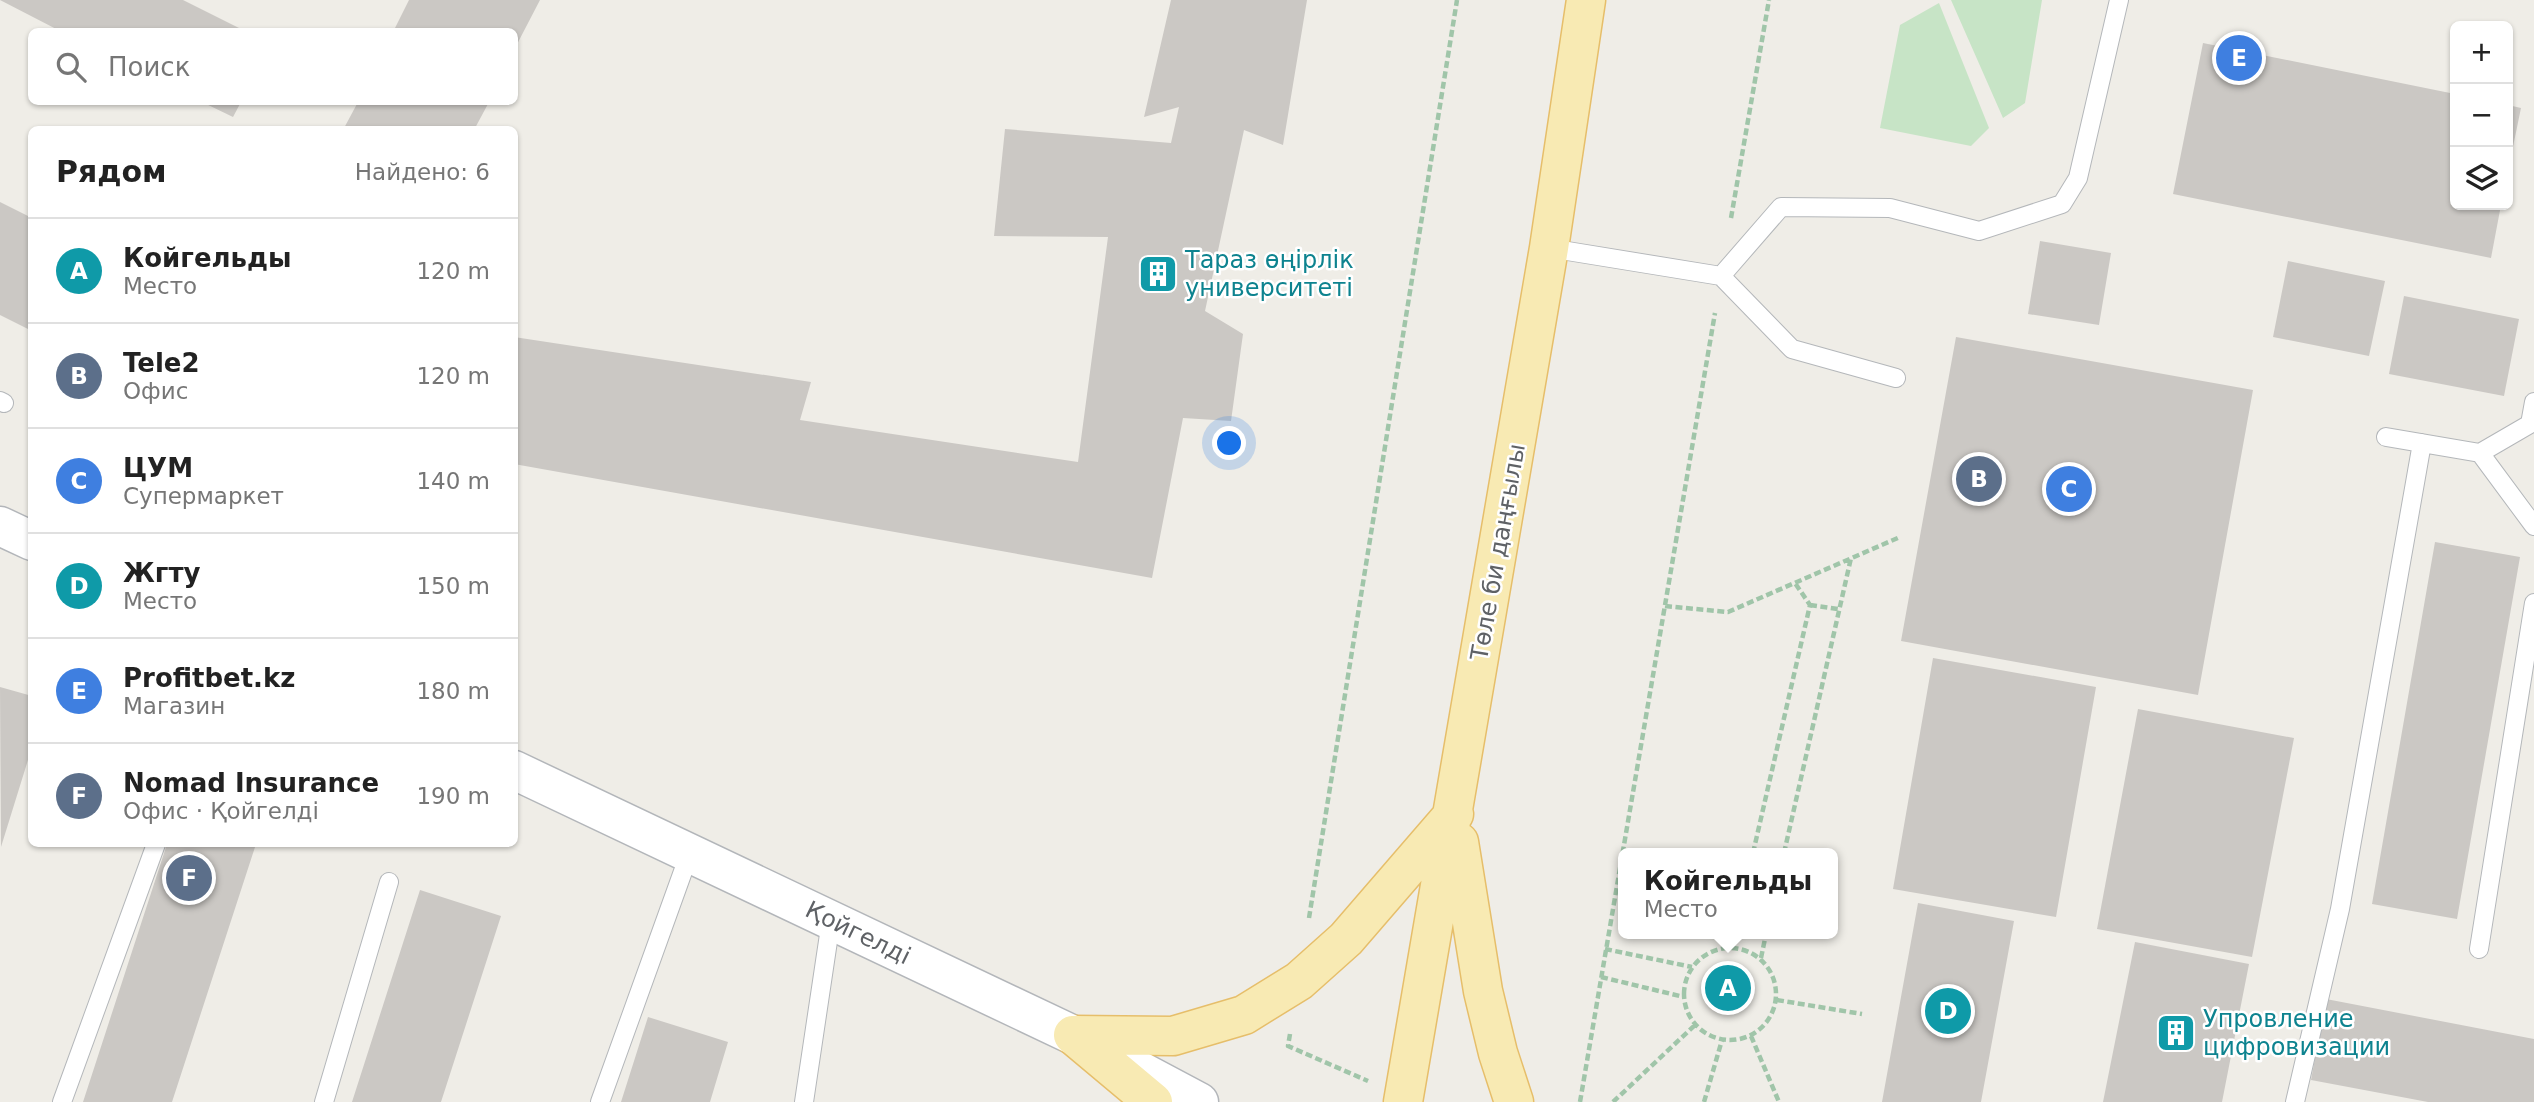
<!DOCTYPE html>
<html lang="ru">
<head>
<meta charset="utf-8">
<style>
  :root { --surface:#fff; --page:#f2f2f2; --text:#222; --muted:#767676; --line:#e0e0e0; --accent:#d93025 }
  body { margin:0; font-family:"DejaVu Sans",sans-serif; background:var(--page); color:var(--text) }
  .controls { position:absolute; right:21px; top:21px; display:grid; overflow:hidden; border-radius:10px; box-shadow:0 2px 5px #0004 }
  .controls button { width:63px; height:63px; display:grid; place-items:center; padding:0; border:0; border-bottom:2px solid var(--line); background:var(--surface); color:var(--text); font:35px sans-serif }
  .you { position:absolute; left:1230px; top:444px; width:24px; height:24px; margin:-18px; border:5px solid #fff; border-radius:50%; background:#1a73e8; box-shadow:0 0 0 10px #1a73e833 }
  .badge { display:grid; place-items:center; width:46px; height:46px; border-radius:50%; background:var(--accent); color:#fff; font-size:23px; font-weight:700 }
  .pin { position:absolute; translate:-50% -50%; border:4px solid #fff; box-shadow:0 2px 7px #0006 }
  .popup { position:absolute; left:1618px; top:848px; width:220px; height:91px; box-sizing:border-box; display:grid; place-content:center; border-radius:10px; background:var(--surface); filter:drop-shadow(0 2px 5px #0005); font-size:23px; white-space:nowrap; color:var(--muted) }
  .popup b { font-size:26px; color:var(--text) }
  .popup::after { content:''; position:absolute; left:50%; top:100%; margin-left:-14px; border:14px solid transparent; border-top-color:var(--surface) }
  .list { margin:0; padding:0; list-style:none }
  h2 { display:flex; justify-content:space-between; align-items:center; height:91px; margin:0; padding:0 28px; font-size:30px }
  h2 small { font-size:23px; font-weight:400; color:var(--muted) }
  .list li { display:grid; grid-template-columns:46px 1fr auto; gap:21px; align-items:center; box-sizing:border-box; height:105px; padding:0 28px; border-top:2px solid var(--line) }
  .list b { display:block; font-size:26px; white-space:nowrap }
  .list p { margin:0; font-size:23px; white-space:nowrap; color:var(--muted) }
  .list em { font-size:23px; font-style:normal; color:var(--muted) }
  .icon { flex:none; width:38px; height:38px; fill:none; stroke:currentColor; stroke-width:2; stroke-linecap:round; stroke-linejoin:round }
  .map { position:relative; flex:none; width:2534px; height:1102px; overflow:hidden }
  .search { position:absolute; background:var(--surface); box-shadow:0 2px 5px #0004; left:28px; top:28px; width:490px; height:77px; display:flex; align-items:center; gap:18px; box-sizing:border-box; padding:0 24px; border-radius:10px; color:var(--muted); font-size:26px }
  .panel { position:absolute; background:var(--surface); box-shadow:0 2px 5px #0004; left:28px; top:126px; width:490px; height:721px; border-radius:10px }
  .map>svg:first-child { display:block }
  .green { fill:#c7e4c6 }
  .building { fill:#cbc8c4 }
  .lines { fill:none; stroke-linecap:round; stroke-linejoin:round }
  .lane-casing { stroke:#b4b7ba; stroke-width:20 }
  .secondary-casing { stroke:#b3b6ba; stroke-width:41 }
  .primary-casing { stroke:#e6be6a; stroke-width:41 }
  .path { stroke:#a0c5a9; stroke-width:4.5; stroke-dasharray:7 3.5; stroke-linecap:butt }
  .lane { stroke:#fff; stroke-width:18 }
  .secondary { stroke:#fff; stroke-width:38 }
  .primary { stroke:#f8eab3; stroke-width:38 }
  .labels { text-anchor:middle; stroke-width:5; stroke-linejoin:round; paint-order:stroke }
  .culture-label { font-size:24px; fill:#0d838f; stroke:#fff; text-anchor:start }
  .street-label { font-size:24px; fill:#5f6266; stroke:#fff }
</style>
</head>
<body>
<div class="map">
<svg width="2534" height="1102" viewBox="0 0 2534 1102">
  <rect width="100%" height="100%" fill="#efede7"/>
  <path class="green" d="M1951,0h91l-17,103 -22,15z
    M1939,3l50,125 -18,18 -91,-18 20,-103z"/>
  <path class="building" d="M0,0h183l64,32h-185z
    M409,0h131l-26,50v-18h-121z
    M1171,0h136l-24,145 -39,-15 -39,181 38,23 -12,87 -48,-3 -31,160 -638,-114v-127l297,45 -11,38 278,42 30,-225 -114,-1 11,-107 166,14 8,-36 -35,10z
    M2203,43l252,51v111h46l-10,53 -318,-64z
    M202,102h39l-8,15z
    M358,102h131l-15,28h-131z
    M2508,105l13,3 -12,58h-1z
    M0,202l32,16v113l-32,-16z
    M2040,241l71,12 -12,72 -71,-11z
    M2288,261l97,20 -16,75 -96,-19z
    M2404,296l115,23 -15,77 -115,-22z
    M1956,337l297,53 -55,305 -297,-54z
    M2435,542l85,15 -63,362 -85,-15z
    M1933,658l163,29 -40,230 -163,-28z
    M0,687l32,9v51l-31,100z
    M2138,709l156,29 -42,219 -155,-28z
    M167,844h89l-84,258h-89z
    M420,890l81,26 -60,186h-89z
    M1918,903l96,18 -33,181h-99z
    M2135,942l114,22 -27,138h-119z
    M2326,999l208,40v63h-106l-117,-22z
    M648,1017l80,25 -18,60h-89z"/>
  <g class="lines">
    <g class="lane-casing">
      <path id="lane" d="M1549,248l172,28 71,73 104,29
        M1721,276l60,-69 109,1 89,23 83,-27 16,-26 41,-178
        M0,401l4,2
        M2386,437l94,16 50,-29 4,-22
        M2480,453l54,73
        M2479,949l55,-346
        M62,1102l94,-258
        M324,1102l65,-220
        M600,1102l90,-250
        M804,1102l27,-181
        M2295,1102l45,-193 82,-466"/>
    </g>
    <g class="secondary-casing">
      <path id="secondary" d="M0,526l32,15
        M514,770l559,265 126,67"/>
    </g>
    <g class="primary-casing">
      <path id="primary" d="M1459,842l24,149 15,62 16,49
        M1073,1035l100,1 71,-21 55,-34 47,-42 108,-125
        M1073,1035l80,67
        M1403,1102l146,-854 37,-248"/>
    </g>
    <path class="path" d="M1731,218l38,-218
      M1810,605l28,4
      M1665,606l63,6 172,-75
      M1753,853l57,-248 -15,-22
      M1784,853l67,-295
      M1309,918l148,-918
      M1732,947l3,-13
      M1684 994a46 46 0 1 1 92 0a46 46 0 1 1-92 0Z
      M1605,949l87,18
      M1761,958l5,-24
      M1601,977l83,20
      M1777,1000l85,14
      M1290,1034l-2,12 80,35
      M1751,1036l28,66
      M1580,1102l135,-789
      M1613,1102l82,-77
      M1704,1102l18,-62"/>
    <use href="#lane" class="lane"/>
    <use href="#secondary" class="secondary"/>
    <use href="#primary" class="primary"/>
  </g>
  <defs>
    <g id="building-square" transform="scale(2.0125)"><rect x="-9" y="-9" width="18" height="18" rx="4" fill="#0f9aa8" stroke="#fff"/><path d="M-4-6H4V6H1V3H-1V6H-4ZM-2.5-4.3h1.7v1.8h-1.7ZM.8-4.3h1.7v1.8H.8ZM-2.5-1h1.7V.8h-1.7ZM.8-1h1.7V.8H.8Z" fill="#fff"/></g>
  </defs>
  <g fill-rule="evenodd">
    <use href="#building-square" x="1158" y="274"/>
    <use href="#building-square" x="2176" y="1033"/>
  </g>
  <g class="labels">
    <g class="culture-label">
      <text x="1185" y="268">Тараз өңірлік<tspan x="1185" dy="28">университеті</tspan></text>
      <text x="2203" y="1027">Упровление<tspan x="2203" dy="28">цифровизации</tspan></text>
    </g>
    <g class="street-label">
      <text transform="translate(1498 552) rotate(-80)" y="8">Төле би даңғылы</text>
      <text transform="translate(858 933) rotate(26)" y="8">Қойгелді</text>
    </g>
  </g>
</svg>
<div class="controls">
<button>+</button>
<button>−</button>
<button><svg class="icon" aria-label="layers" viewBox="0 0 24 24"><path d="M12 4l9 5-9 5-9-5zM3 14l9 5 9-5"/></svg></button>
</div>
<div class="you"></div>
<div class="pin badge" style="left:1728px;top:988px;background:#0f9aa8">A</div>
<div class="popup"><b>Койгельды</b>Место</div>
<div class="pin badge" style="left:1979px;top:479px;background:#5c6f8a">B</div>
<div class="pin badge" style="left:2069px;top:489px;background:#3f7fe0">C</div>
<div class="pin badge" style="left:1948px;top:1011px;background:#0f9aa8">D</div>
<div class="pin badge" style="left:2239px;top:58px;background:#3f7fe0">E</div>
<div class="pin badge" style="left:189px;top:878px;background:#5c6f8a">F</div>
<div class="search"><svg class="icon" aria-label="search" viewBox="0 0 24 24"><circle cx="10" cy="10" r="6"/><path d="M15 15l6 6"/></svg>Поиск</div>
<section class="panel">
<h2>Рядом<small>Найдено: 6</small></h2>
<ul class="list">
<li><span class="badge" style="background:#0f9aa8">A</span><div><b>Койгельды</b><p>Место</p></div><em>120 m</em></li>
<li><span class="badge" style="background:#5c6f8a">B</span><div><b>Tele2</b><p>Офис</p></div><em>120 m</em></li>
<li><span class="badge" style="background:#3f7fe0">C</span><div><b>ЦУМ</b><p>Супермаркет</p></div><em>140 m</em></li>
<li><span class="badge" style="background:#0f9aa8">D</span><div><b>Жгту</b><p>Место</p></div><em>150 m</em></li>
<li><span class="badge" style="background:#3f7fe0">E</span><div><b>Profitbet.kz</b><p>Магазин</p></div><em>180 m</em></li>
<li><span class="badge" style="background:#5c6f8a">F</span><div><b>Nomad Insurance</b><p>Офис · Қойгелді</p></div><em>190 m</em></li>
</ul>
</section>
</div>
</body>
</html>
